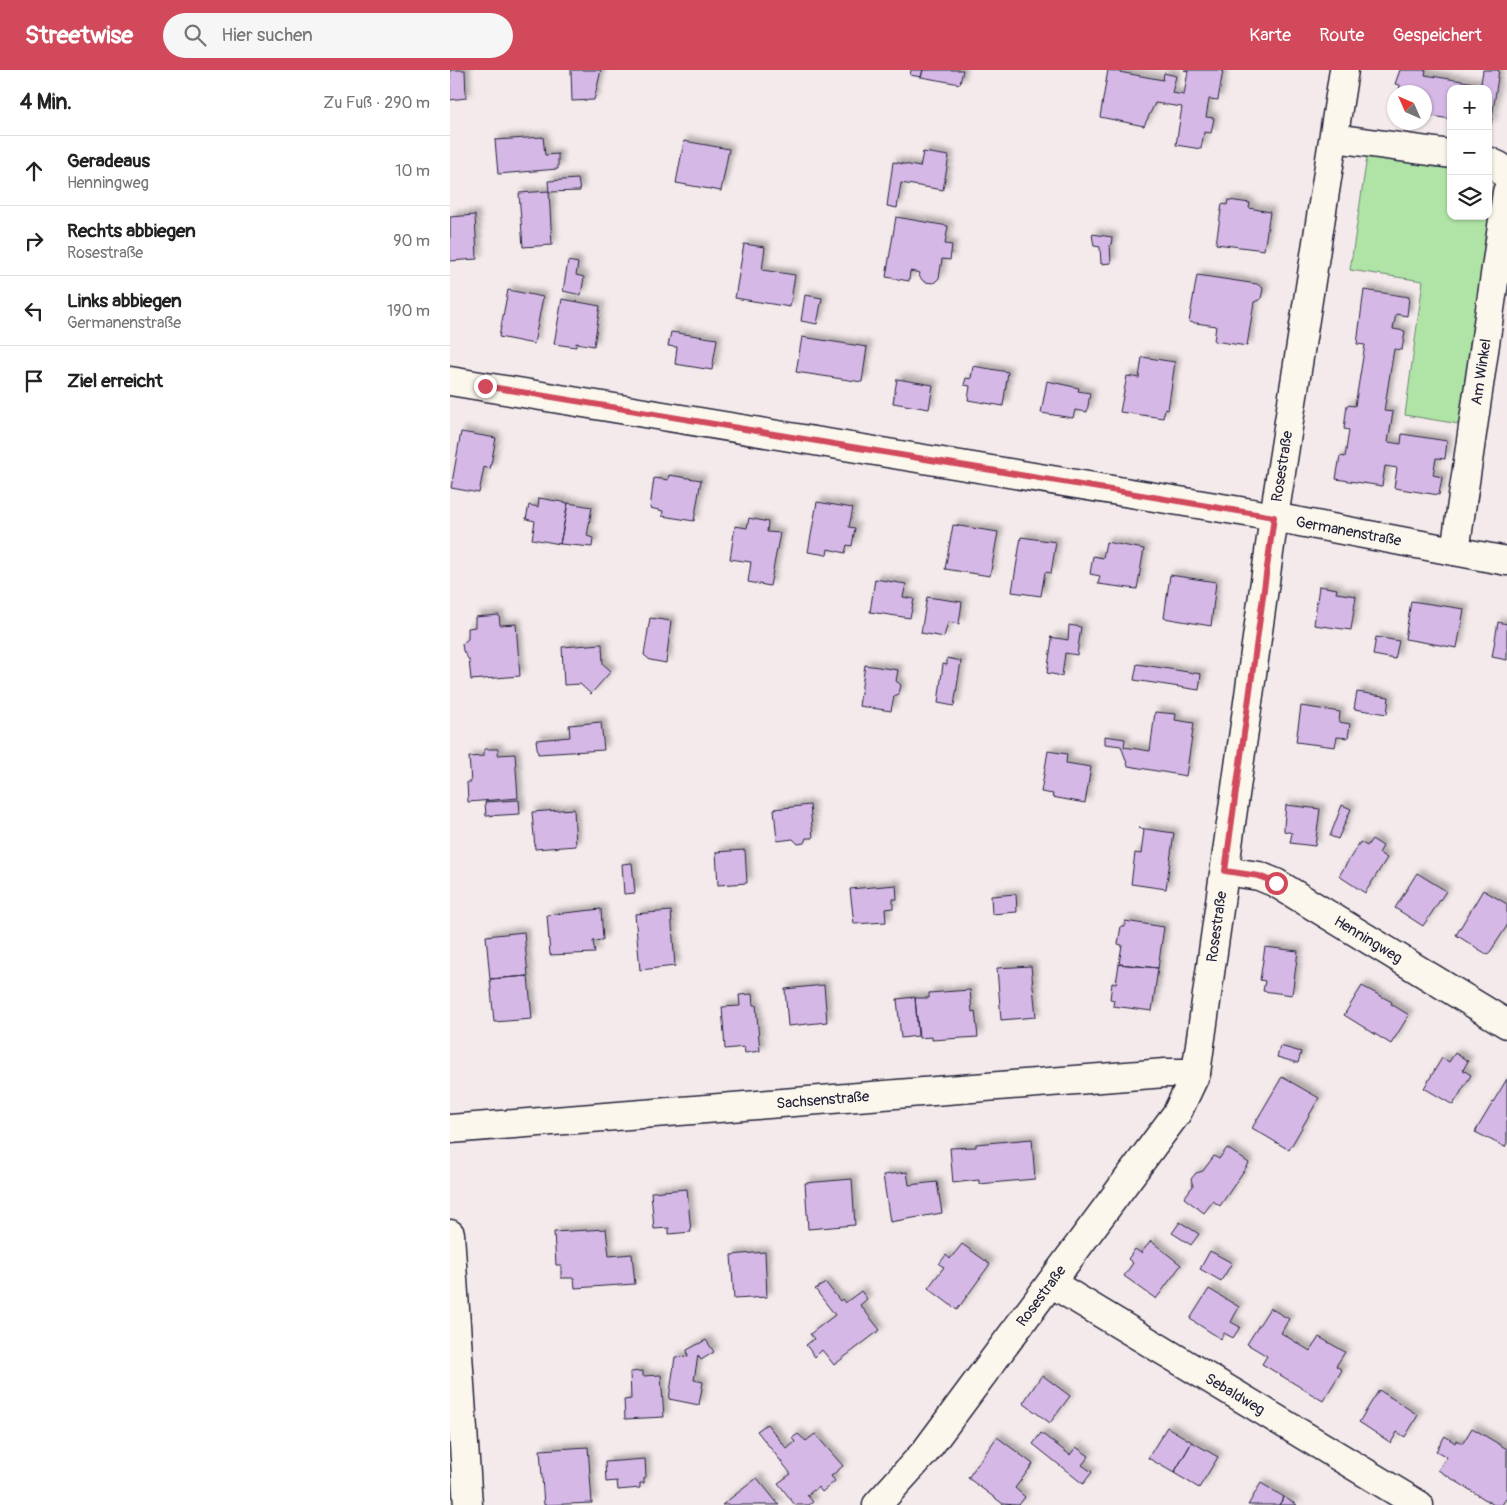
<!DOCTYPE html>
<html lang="de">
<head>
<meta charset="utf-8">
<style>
  :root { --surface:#fff; --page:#f6f6f6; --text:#222; --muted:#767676; --line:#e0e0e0; --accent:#d1495b }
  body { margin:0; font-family:Pangolin,sans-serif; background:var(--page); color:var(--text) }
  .controls { position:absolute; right:15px; top:15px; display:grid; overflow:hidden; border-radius:10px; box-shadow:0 1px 4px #0004 }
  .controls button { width:45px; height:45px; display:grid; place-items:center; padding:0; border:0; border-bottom:1px solid var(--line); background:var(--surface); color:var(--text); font:25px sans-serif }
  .compass { position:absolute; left:937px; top:15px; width:45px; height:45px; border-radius:50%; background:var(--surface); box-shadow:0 1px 4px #0004; rotate:315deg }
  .stop { position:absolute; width:15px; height:15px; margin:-11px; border:4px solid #d1495b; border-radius:50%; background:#fff }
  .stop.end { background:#d1495b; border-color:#fff; box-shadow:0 1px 5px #0008 }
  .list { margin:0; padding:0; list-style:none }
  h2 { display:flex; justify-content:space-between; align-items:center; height:65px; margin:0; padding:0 20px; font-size:21px }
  h2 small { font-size:16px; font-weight:400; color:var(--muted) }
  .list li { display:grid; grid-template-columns:32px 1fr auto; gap:15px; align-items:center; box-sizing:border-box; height:70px; padding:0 20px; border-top:1px solid var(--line) }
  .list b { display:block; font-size:19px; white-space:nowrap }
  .list p { margin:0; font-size:16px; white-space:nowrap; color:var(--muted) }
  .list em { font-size:16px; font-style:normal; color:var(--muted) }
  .icon { flex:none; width:28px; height:28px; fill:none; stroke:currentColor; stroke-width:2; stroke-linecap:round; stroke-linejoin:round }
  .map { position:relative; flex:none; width:1057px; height:1435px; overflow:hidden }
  header { display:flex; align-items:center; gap:30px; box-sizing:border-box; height:70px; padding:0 25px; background:var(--accent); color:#fff }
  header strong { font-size:24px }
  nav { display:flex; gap:28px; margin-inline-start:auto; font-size:18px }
  .search { width:350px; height:45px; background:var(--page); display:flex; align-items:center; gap:12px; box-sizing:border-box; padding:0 18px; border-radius:28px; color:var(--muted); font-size:19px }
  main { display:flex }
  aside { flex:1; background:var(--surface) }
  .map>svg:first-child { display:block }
  .green { fill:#b0e4a6; stroke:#698370 }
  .building { fill:#d6b8e6; stroke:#22223b; filter:url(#shadow) }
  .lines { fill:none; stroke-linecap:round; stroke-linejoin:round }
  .minor-casing { stroke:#22223b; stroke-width:31 }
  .minor { stroke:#fbf7ec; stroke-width:28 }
  .route { stroke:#d1495b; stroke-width:6 }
  .labels { text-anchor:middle; stroke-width:5; stroke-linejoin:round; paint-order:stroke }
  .street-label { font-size:15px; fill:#22223b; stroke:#fbf7ec }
</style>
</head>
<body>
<header>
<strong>Streetwise</strong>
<div class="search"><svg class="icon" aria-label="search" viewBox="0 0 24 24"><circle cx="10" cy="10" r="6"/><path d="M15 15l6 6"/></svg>Hier suchen</div>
<nav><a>Karte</a><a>Route</a><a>Gespeichert</a></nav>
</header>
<main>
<aside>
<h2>4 Min.<small>Zu Fuß · 290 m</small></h2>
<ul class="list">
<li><svg class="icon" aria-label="ahead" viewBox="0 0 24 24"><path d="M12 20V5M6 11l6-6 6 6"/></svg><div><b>Geradeaus</b><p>Henningweg</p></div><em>10 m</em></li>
<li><svg class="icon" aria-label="right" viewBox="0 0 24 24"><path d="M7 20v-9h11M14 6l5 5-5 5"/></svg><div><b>Rechts abbiegen</b><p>Rosestraße</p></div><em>90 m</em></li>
<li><svg class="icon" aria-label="left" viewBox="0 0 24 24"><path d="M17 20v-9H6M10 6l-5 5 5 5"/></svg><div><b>Links abbiegen</b><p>Germanenstraße</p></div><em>190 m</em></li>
<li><svg class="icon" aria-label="arrive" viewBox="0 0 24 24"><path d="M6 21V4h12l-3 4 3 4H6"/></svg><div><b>Ziel erreicht</b></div></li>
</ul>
</aside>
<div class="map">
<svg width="1057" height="1435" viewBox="0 0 1057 1435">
  <defs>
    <filter id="shadow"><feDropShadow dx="4.5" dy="-4.5" stdDeviation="2.5" flood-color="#0004"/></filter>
  </defs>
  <rect width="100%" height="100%" fill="#f4eaeb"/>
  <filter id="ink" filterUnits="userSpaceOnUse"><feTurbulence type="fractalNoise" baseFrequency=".02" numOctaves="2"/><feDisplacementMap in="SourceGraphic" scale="10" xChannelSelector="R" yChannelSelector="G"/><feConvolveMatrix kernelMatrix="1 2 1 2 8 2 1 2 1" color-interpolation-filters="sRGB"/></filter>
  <g filter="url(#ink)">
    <path class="green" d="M917,87l84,11v48h37v-21l2,3 -7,91 -18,136 -60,-10 18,-134 -73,-11z"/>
    <path class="building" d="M0,0h15l1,28 -16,2z
      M121,0h30l-7,30 -22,1z
      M461,0h12l-2,7 -11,-2z
      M473,0h40l-3,14 -39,-7z
      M658,0l55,10 1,-7 12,3 -4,17 12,2 4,-24 -4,-1h39l-5,30 -9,-1 -3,18 8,1 -3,15 -7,-1 -3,17 -25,-4 6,-38 -27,-4 -11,23 -44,-9z
      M950,0h26l-1,5 56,9 2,-14h16l-8,55 -3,-1v-35h-37v30l-27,-4v-23h-25l1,-7 -5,-1z
      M93,67l2,18 13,-1v15l-60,5 -3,-34z
      M234,71l45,8 -8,42 -45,-8z
      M473,82l26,4 -6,34 -42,-7 -4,25 -10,-2 6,-44 27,5z
      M128,109l2,12 -31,1 -1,-11z
      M99,121l3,54 -29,2 -4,-54z
      M778,130l22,3 -1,5 21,4 -6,38 -48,-6 6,-40 5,1z
      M25,145l2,44 -27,2v-44z
      M446,147l52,9 -3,18 7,1 -2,15 -8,-1 -3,19 -5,5 -10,-1 -5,-6 1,-3 -10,-2 -1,10 -23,-4z
      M642,164l20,3 -1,8h-1l1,18 -10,1 -1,-17 -6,-1z
      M294,174l21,3 -3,23 33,5 -5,32 -55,-9z
      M118,191l10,2 -2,12 8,2 -3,18 -18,-4z
      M747,205l60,9 6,4 -2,11 -7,3 -7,44 -33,-5 2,-15 -27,-4z
      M58,220l35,7 -9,47 -35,-7z
      M914,220l45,7 -2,19 -11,-2 -3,15 12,2 -3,19 -8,-1 -10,62 9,1 -5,30 13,2 1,-10 45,7 -2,18 -9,-1 -3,17 9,2 -3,18 -45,-7 3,-20 -12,-2 -3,20 -46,-7 4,-23 5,1 4,-27 -5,-1 3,-24 8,1 10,-61 -8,-1z
      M355,225l17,3 -5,26 -16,-3z
      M112,229l38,7 -6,40 -18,-3v4l-22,-3z
      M221,262l46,7 -5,31 -37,-6 2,-17 -9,-1z
      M352,267l65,10 -5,35 -66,-10z
      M692,287l33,5 -7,48 -3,-1 -2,9 -43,-6 7,-36 12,2z
      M523,296l35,6 -5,34 -35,-6 2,-14 -6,-1 2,-7 5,1z
      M447,309l36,6 -4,24 -36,-6z
      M597,311l32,7 -1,3 12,2 -3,19 -12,-2 -2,8 -32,-5z
      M11,362l35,6 -6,31 -6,-2 -5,26 -28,-5z
      M219,405l32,5 -7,41 -32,-5 1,-5 -13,-3 4,-30 14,2z
      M89,428l29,5 -8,41 -28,-5 3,-18 -9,-2 3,-14 9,2z
      M367,432l36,6 -4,19 6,1 -3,18 -5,-1 -2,8 -17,-4 -1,6 -19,-3z
      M118,433l24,4 -5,29 6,2 -1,9 -32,-3z
      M299,448l19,4 -1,10 13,1 -10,53 -22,-4 3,-20 -21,-3 5,-33 12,2z
      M503,455l45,7 -8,44 -45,-7z
      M571,467l35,5 -5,31 -6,-1 -4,24 -29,-4z
      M656,472l38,7 -7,40 -39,-5 2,-8 -10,-2 3,-18 10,2z
      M720,505l46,7 -5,44 -47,-8z
      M425,509l31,5 -3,13 11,2 -4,19 -40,-6z
      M869,516l18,3 -1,4 20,3 -5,34 -37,-5z
      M477,527l35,5 -3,22 -11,-2 -4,15 -23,-4z
      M961,531l53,8 -7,39 -52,-9z
      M49,545l1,10 16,-1 4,52 -49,4 -2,-20 -6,-9 -1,-7 6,-5v-11l7,-1v-10z
      M200,548l21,3 -5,42 -16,-3 -6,-5z
      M1048,552l9,2v36l-15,-3z
      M619,555l12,2 -4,28 -12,-2 -3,23 -15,-3 5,-34 -2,-2 18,3z
      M926,567l23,4 -4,18 -22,-4z
      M152,574l1,20 8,7 -20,23 -11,-10 -16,1 -2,-38z
      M497,588l14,3 -7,45 -16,-3 5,-39 4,1z
      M687,594l64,10 -2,16 -65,-10z
      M415,595l33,5 -2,11 5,4 -2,9 -5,2 -3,15 -32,-5z
      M907,622l32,5 -2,17 -33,-5z
      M851,636l39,6 -1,10 11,2 -2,14 -11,-1 -2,10 -39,-5z
      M705,642l21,2 -1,6 19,3 -8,53 -58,-10 -7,-20 -16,-2v-8l20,3 -1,8 26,4z
      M151,652l3,28 -66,4 -2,-14 34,-3 -1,-12z
      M34,679h14v6l17,-1 3,44 -50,4 -1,-20h4l-2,-25 15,-1z
      M598,681l19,3 -1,9 25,4 -6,36 -33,-6 1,-3 -12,-2z
      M69,730l1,14 -34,2 -1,-14z
      M360,735l3,33h-7l-2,5 -6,1 -5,-5 -16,2 -3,-32z
      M836,735l34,4 -5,37 -25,-3 2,-10 -8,-2v-5z
      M892,735l9,4 -13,30 -8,-3z
      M124,739l2,37 -41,3 -3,-37z
      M689,758l35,5 -8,56 -35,-5 4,-31 6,1 3,-24z
      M922,769l11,7 -4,7 8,5 -22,35 -26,-17 21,-34 7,4z
      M295,780l2,33 -29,2 -2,-33z
      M182,793l3,30 -11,1 -2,-30z
      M967,803l29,18 -23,35 -28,-18z
      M446,815l1,14h-4v9l-8,1 1,13 -32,2 -4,-35z
      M1033,820l24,14v22l-19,29 -32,-20z
      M566,824l1,18 -25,2 -1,-18z
      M151,839l2,31 -10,1 2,12 -45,2 -3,-40z
      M221,841l4,55 -35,4 -5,-56z
      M675,851l39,6 -6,41 -39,-4 3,-19 -4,-1 3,-18 4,1z
      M74,862l4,44 -38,3 -4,-43z
      M815,877l33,4 -6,44 -29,-4 2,-10 -5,-1z
      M669,894l39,4 -6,43 -39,-5 1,-6 -4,-1 2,-16 4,1z
      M581,896l5,51 -35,3 -4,-52z
      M78,906l4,43 -38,3 -4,-43z
      M374,915l3,37 -39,4 -3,-37z
      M912,916l30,16 -1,2 18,11 -18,29 -47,-29z
      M520,920l2,22 3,-1 3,26 -46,3v-3l-13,1 -4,-40h14v-5z
      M302,924l1,11h3l4,46 -15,2 -1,-6 -19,2 -3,-42 18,-1 -1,-11z
      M465,927l3,39 -17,2 -4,-39z
      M830,976l21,6 -3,11 -21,-6z
      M1005,983l13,8 -5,9 8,5 -18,30 -29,-17 18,-30 7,4z
      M832,1007l37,21 -30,52 -37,-22z
      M1057,1009v64l-2,4 -30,-15z
      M582,1069l3,40 -56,5v-4l-26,3 -3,-35 26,-1v-3z
      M777,1078l22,15 -29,43 -7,-5 -9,12 -20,-15 9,-12 -2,-7 5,-6 7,-2 11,-15 5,3z
      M457,1102l2,13 28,-3 5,31 -52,9 -7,-47z
      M402,1109l3,46 -47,4 -3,-46z
      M237,1119l4,43 -22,2v-6l-15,1 -3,-37z
      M730,1152l19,12 -8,11 -19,-12z
      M156,1159l3,27 23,-2 3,30 -60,4 -1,-10h-13v-13h-5l-2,-33z
      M701,1171l30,24 -25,34 -32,-23 9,-13 -5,-4 7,-10 6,4z
      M512,1174l28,20 -33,46 -29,-22 16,-21 -5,-3 7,-9 4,4z
      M760,1181l22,12 -11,18 -21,-12z
      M315,1182l2,45 -33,2 -3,-44z
      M376,1213l14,18 2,-2 3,4 16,-12 6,8 -7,6 20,25 -46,35 -12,-15 -7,7 -9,-12 8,-6 -4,-5 25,-19 -20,-26z
      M759,1219l30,18 -8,15 9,5 -7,11 -9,-5 -3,6 -31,-20z
      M820,1238l19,11 -8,14 29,18 9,-14 26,15 -9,14 6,4 -19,31 -61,-37 5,-8 -20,-12z
      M256,1270l8,12 -13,8 -3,-5 -4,25 9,2 -4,23 -30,-6 6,-42 13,-1 -1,-6z
      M193,1301v5l18,-1 3,42 -39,2 -1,-19 7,-1 -1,-27z
      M592,1305l28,21 -20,27 -27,-20z
      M929,1320l39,25 -13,22 -8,-5 -6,11 -32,-21z
      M317,1354l20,25 8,-7 -3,-4 6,-4 8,7 9,-7 28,32 -12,10 4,5 -13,11 -4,-5 -11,8 6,7 -4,3h-14l-17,-22 13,-9 -34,-43z
      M717,1357l25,15 -18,31 -26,-15z
      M1022,1358l35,21v48l-5,8h-8l-56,-35 9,-13 -11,-6 9,-15 10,7 2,-3 6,3z
      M591,1363l29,22 6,-8 13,9 -7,9 10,7 -9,12 -50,-40z
      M547,1367l36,27 -18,24 10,9 -6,8 -16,-1 -35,-26z
      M742,1372l26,15 -19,31 -25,-15z
      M138,1377l4,56 -48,2 -4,-55z
      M195,1389l1,18 -2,1v5h-4v5l-22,2 -1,-9 -11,1 -1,-20z
      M307,1408l22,27h-57z
      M811,1413l23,14 -5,8h-31z
      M834,1427l13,8h-18z"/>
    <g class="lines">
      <g class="minor-casing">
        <g id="minor">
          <path d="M884,68l117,16"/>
          <path d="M1038,91l11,5 8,11"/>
          <path id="s1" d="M0,311l802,132 255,48"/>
          <path id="s2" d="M1005,481l52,-359"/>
          <path id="s3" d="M775,801l34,5 17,7 231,141"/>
          <path id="s4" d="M0,1059l715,-56h31"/>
          <path d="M0,1164l18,271"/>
          <path id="s5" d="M601,1213l368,222"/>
          <path id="s6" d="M427,1435l48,-53 252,-339 19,-40 78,-556 70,-447"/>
        </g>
      </g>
      <use href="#minor" class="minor"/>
    </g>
  </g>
  <g class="lines" filter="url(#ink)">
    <path class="route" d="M35,316l789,131 -49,354 34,5 17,7"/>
  </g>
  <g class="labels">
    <g class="street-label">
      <text dy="5" stroke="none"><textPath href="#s2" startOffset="181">Am Winkel</textPath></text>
      <text dy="5" stroke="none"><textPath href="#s6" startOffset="1151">Rosestraße</textPath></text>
      <text dy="5" stroke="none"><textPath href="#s1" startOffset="911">Germanenstraße</textPath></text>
      <text dy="5" stroke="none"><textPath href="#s6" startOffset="686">Rosestraße</textPath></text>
      <text dy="5" stroke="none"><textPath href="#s3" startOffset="161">Henningweg</textPath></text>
      <text dy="5" stroke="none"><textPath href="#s4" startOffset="374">Sachsenstraße</textPath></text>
      <text dy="5" stroke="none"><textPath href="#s6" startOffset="266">Rosestraße</textPath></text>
      <text dy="5" stroke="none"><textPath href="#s5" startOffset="215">Sebaldweg</textPath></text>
    </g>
  </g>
</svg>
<div class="controls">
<button>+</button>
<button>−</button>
<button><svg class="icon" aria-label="layers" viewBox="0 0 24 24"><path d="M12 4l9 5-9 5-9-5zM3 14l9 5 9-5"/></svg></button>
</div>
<svg class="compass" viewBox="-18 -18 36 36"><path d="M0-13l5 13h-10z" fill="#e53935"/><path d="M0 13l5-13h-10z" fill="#767676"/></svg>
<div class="stop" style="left:826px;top:813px"></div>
<div class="stop end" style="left:35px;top:316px"></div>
</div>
</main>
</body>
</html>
